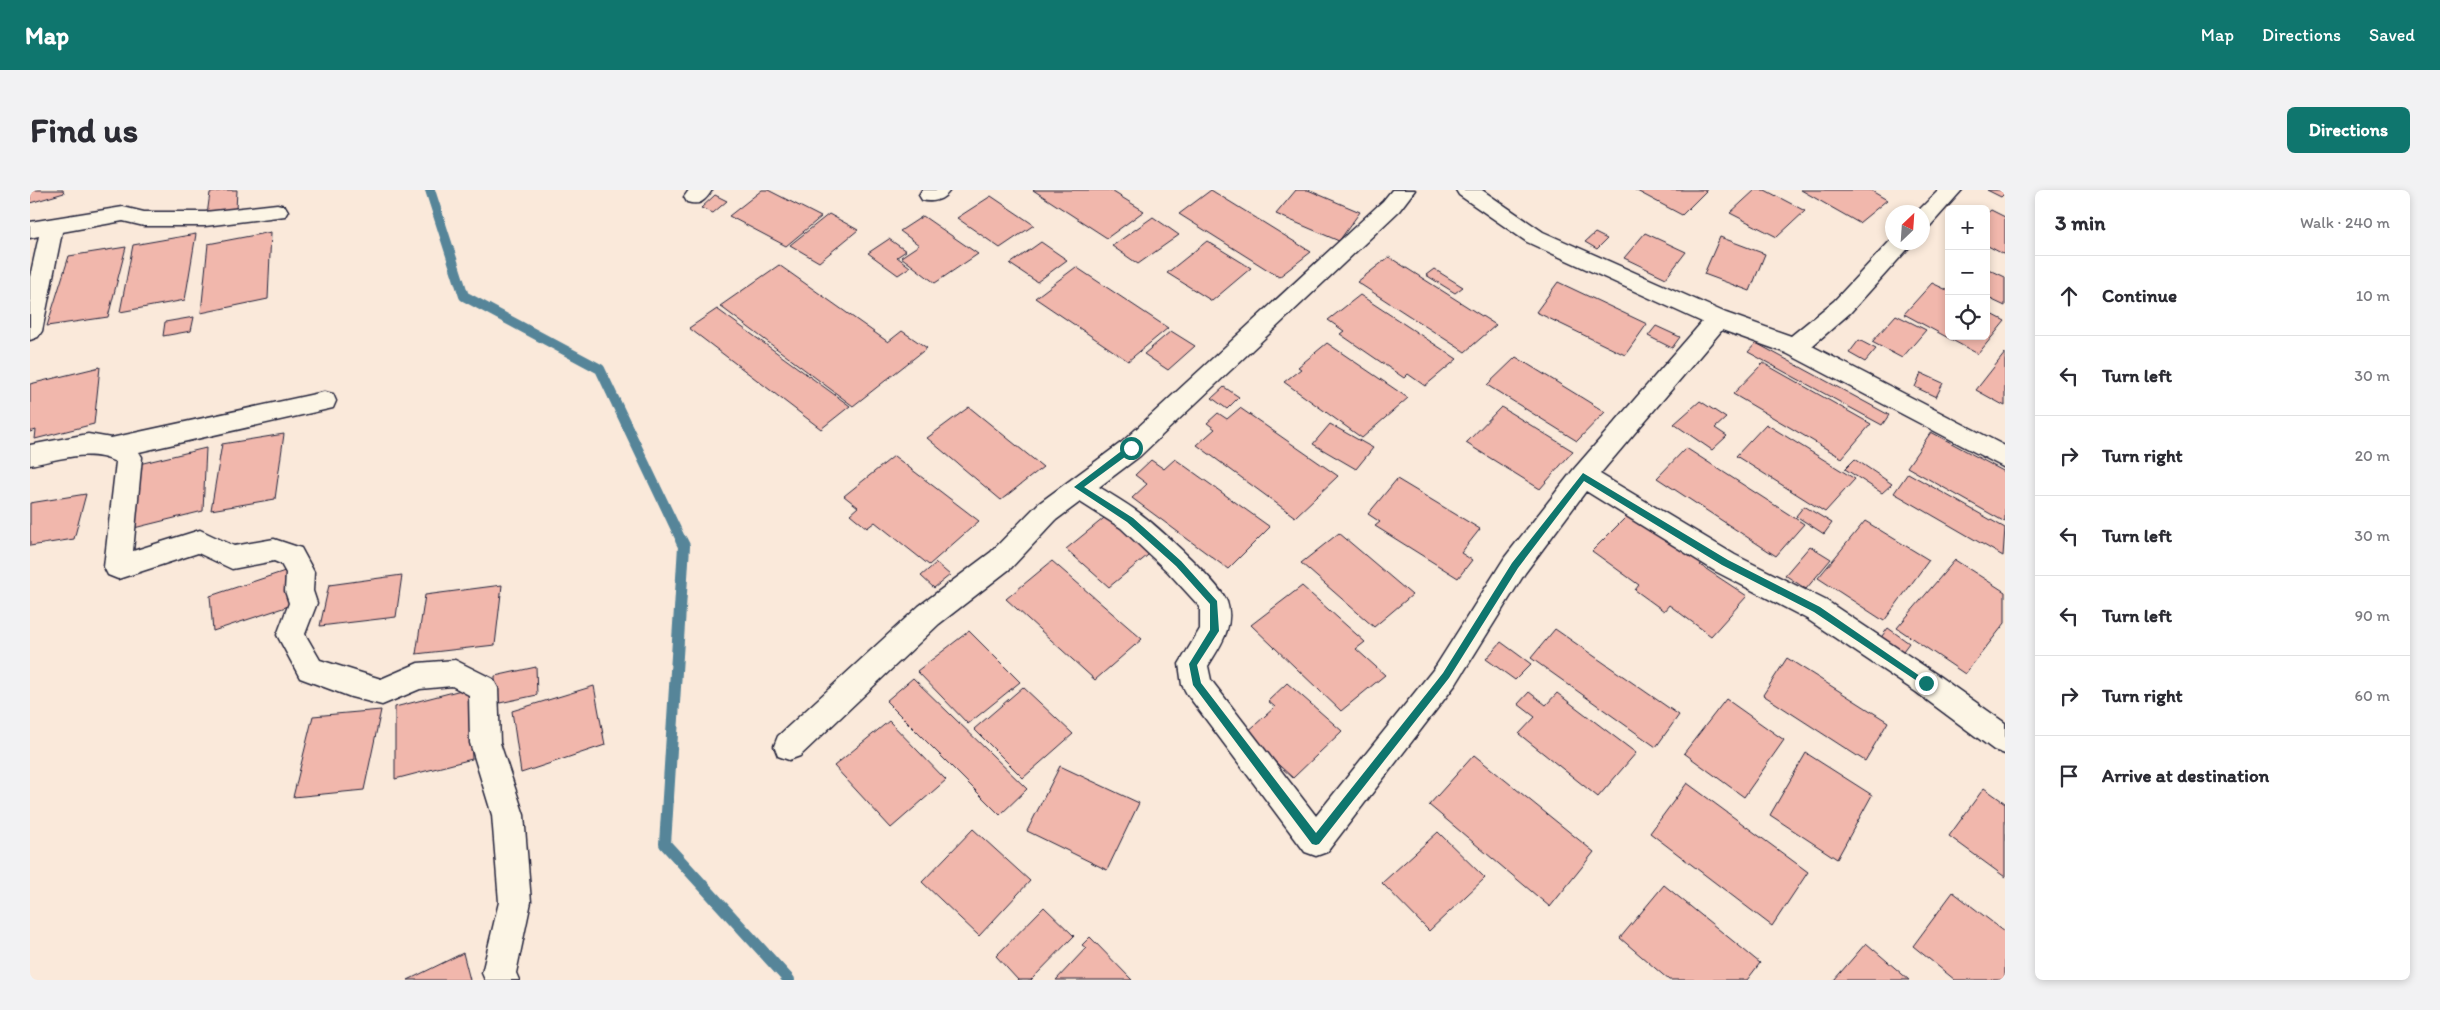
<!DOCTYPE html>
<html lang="en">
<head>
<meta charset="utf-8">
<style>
  :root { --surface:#fff; --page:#f2f2f3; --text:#2b2b33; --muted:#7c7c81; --line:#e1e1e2; --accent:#0f766e }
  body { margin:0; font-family:Itim,sans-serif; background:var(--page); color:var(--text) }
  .controls { position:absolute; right:15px; top:15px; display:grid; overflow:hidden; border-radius:8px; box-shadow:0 2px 8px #0003 }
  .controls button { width:45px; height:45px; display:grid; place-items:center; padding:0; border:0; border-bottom:1px solid var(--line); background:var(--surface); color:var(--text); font:25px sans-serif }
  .compass { position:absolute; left:1855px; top:15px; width:45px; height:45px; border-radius:50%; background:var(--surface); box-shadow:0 2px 8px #0003; rotate:25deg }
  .stop { position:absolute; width:15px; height:15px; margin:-11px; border:4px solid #0f766e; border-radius:50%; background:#fff }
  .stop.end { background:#0f766e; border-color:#fff; box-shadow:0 1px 5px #0008 }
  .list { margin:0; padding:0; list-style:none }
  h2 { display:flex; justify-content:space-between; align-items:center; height:65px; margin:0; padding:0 20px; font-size:21px }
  h2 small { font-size:16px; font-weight:400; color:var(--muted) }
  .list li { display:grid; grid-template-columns:32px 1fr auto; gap:15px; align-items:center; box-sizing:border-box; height:80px; padding:0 20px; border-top:1px solid var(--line) }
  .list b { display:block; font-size:19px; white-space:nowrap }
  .list em { font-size:16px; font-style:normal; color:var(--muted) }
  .icon { flex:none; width:28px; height:28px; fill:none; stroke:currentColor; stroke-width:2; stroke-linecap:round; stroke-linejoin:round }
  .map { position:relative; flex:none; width:1975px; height:790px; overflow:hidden; border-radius:8px }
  header { display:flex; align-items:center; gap:30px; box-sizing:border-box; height:70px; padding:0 25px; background:var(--accent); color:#fff }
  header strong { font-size:24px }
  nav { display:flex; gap:28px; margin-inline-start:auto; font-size:18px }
  .intro { display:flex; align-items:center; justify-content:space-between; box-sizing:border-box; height:120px; padding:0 30px }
  h1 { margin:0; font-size:35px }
  .button { padding:12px 22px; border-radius:8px; background:var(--accent); color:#fff; font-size:18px; font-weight:700 }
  main { display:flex; gap:30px; padding:0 30px }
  aside { flex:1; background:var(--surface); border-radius:8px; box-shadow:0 2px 8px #0003 }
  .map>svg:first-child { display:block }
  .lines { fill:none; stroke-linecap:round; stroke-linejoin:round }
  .stream-far1 { stroke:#578599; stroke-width:10 }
  .stream { stroke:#578599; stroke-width:12 }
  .building { fill:#f1b7ac; stroke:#22223b }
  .minor-casing { stroke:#22223b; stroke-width:3 }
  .minor { fill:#fcf5e5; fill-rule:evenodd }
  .route { fill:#0f766e }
</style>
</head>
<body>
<header>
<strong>Map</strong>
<nav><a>Map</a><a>Directions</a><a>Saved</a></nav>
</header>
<div class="intro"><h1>Find us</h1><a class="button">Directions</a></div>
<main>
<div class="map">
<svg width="1975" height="790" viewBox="0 0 1975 790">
  <rect width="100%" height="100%" fill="#fae9da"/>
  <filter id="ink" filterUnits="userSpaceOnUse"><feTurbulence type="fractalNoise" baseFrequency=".02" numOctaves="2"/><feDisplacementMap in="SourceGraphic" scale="10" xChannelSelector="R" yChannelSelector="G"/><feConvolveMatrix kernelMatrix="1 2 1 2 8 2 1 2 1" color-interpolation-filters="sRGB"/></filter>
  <g filter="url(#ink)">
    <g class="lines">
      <path class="stream-far1" d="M400,0l34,106 136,73 82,173"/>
      <path class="stream" d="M651,350l3,6 -19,298 124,136"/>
    </g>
    <path class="building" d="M0,0h33l1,3 -34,10z
      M195,0h12l-1,20 -29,5 3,-22z
      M732,0h6l53,27 -35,29 -57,-30z
      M1003,0h77l34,21 -37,27z
      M1181,0l100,62 -32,25 -100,-63z
      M1266,0h12l52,22 -21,29 -63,-27z
      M1605,0h72l-25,25z
      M1725,0h10l40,21 -28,26 -47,-24z
      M1771,0h69l17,10 -28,23z
      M1957,0h18v3l-4,4z
      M685,5l12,6 -14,12 -12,-5z
      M961,6l43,29 -34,23 -43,-30z
      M1961,20l14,7v38l-19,-10v-31z
      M799,24l29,16 -39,32 -29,-17z
      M893,26l55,38 -43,29 -34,-26 18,-12 -19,-14z
      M1123,27l26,18 -41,29 -26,-18z
      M241,42l-3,67 -67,14 7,-69z
      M1565,43l12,6 -10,10 -12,-7z
      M1615,43l41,19 -20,26 -42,-20z
      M166,44l-11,66 -65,12 13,-67z
      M1690,47l45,17 -15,37 -46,-17z
      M859,49l17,12 -9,6 13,10 -12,8 -30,-22z
      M1177,51l44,27 -39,33 -45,-28z
      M1011,52l26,18 -30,22 -27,-18z
      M96,57l-18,70 -61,9 22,-70z
      M1359,67l107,68 -31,27 -108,-70z
      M749,75l109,77 14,-11 25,17 -74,58 -133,-100z
      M1046,77l92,61 -40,33 -93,-63z
      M1956,78l19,9v29l-19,-9z
      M1404,79l29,18 -8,6 -29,-18z
      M1528,92l89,42 -22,31 -89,-43z
      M1902,93l17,8v45h37v-25l19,10 -27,33 -74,-40z
      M1330,105l97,64 -32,27 -17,-12 -4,4 -64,-44 4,-3 -16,-11z
      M687,119l133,97 -29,23 -132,-101z
      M1866,125l30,15 -24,28 -30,-16z
      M164,127l-3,14 -28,5 2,-14z
      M1626,136l24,11 -8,11 -24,-12z
      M1141,141l24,15 -27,24 -24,-16z
      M1829,150l17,9 -11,13 -16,-9z
      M1297,153l81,55 -46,40 -78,-56 17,-13 -3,-2z
      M1726,153l133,72 -7,10 -134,-73z
      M1975,163v53l-29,-16z
      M1486,167l89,55 -28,29 -90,-56z
      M1733,173l108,61 -29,34 -109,-64z
      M70,177l-6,57 -59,15 1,-9 -6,2v-48z
      M1891,183l22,10 -7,14 -21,-10z
      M1194,197l15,10 -12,12 -15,-11z
      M1670,211l26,17 -11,10 12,8 -15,14 -38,-26z
      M939,217l74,60 -42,33 -74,-62z
      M1471,217l72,44 -33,38 -74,-46z
      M1210,218l98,68 -43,41 -98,-72 18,-16 -8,-6 11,-10 9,6z
      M1300,234l43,24 -17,21 -43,-25z
      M1736,234l89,55 -30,33 -89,-56z
      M1901,242l74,40v50l-98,-55z
      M254,244l-9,65 -64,11 11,-66z
      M176,258l-3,63 -69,17 5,-64z
      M1656,258l118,76 -28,32 -119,-78z
      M864,266l85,65 -50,44 -54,-43 -8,6 -17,-14 8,-7 -14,-11z
      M1145,269l95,68 -42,42 -96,-71 15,-14 -12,-9 16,-15 13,9z
      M1825,269l37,25 -10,9 -37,-24z
      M1878,283l97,55 -2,28 -109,-63z
      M1367,289l83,50 -19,24 11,7 -14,18 -83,-52 5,-4 -12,-8z
      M56,304l-12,45 -44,7v-43z
      M1774,316l28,17 -8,11 -28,-18z
      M1079,324l44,37 -44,36 -43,-38z
      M1598,325l44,30 3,-3 29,20 -4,3 47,31 -36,40 -42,-31 -5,6 -29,-21 4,-5 -47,-34z
      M1835,331l64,39 -45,61 -66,-43z
      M1309,343l73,62 -38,32 -73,-64z
      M1780,356l21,13 -25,30 -21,-14z
      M1925,370l50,32v31l-40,51 -68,-46z
      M1022,371l90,78 -47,41 -89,-81z
      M906,373l14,12 -16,13 -13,-12z
      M261,379l4,35 -82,27 -3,-35z
      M372,385l-6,42 -76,9 9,-41z
      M472,395l-7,60 -79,9 9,-59z
      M1272,396l63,56 -9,7 29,26 -44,36 -90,-86z
      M1858,438l21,15 -12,16 -21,-15z
      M1525,439l124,86 -23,32 -125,-89z
      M939,441l51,51 -52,42 -51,-53z
      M1471,452l30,22 -16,16 -29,-21z
      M1757,468l101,64 -23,39 -102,-66z
      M506,477l1,28 -42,9v-28z
      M883,488l114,111 -27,26 -114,-114z
      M1257,493l55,48 -49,47 -48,-44 30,-27 -7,-6z
      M564,496l11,59 -84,28 -9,-62z
      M993,497l50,47 -50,44 -49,-49z
      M439,498l3,71 -77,20v-72z
      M1499,502l17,13 11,-12 79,60 -38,44 -79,-63 16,-17 -17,-13z
      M1696,509l58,41 -40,57 -60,-44z
      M351,520l-17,80 -71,7 20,-81z
      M859,531l57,59 -55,48 -57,-62z
      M1776,563l66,42 -35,64 -67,-44z
      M1444,565l120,97 -44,55 -121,-102z
      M1030,576l79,37 -32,67 -80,-39z
      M1657,593l121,89 -36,54 -122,-93z
      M1954,598l21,15v74l-56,-41z
      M943,639l57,52 -51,55 -57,-54z
      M1408,642l47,46 -56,53 -47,-48z
      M1634,695l96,78 -13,17h-78l-49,-42z
      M1923,702l52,40v48h-50l-42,-34z
      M1014,717l30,29 -43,44h-13l-22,-24z
      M1060,747l42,43h-76l30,-32 -4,-3z
      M1836,753l43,37h-75z
      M433,763l7,27h-62z"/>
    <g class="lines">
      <g class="minor-casing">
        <path id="minor" d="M659,0h23c-7,11 -12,16 -25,12l-3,-5z
          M892,0h28c-6,10 -17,13 -28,10l-3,-5z
          M1362,0h23l-16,21 -259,245 -41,31c13,8 27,16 39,25 16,11 85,74 89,90 8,24 -7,44 -19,64l3,14 105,136 120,-150 69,-109 69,-88 128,-147 -175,-80 -68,-47 -3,-5h26l61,42 183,81 65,23 43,-35 58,-62v3h22l-64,71 -38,33 193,100v22l-219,-115 -64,-23 -122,144 135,81 92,46 109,73 69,49v31l-11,-4 -78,-58 -109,-73 -92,-48 -129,-80 -61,82 -69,111 -129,168 -11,4 -11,-4 -118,-158 -5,-9 -3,-21 21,-35v-22l-32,-35 -47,-44 -41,-26 -24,18 -45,48 -72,56 -139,132 -11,4 -11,-4 -4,-10 4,-10 141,-130 72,-54 47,-48 84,-62 261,-241z
          M1909,0h23l-32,36 -8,2v-16h-5z
          M247,14l8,2 3,5 -3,5 -80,10h-61l-21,-5 -61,11 -20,99 -4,6 -8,3v-63l9,-41 -9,2v-16l93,-15 21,5h61z
          M294,202l9,2 3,7 -3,7 -194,44 3,5 -9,94 67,-21 34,16 40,-7 27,9 13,24 -1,19 4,12 -12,31 15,26 61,19 37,-16 37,-3 38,19 5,9 2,55 24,72 7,87 -15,71 3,7h-34l-3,-7 17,-71 -7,-87 -22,-72 -1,-48 -17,-9 -32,3 -38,16 -31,-8 -51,-19 -23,-43 12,-32 -4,-12 1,-18 -5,-9 -7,-3 -42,8 -34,-16 -80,26 -10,-4 -4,-8 12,-105c-28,-14 -57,-2 -86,3v-20l58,-11 23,4z"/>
      </g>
      <use href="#minor" class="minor"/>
    </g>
  </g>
  <path class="route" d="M1098,256h5v5l-49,36 49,31 48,43 36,40 2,30 -22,34 4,18 115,150 127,-160 69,-110 71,-90 145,87 92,47 110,76 -1,2h-6l-109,-73 -92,-47 -138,-84 -66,87 -69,110 -130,166 -3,1 -4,-1 -119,-159 -4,-21 21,-34v-26l-34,-38 -49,-44 -53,-35z"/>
</svg>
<div class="controls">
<button>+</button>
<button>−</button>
<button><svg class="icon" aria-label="locate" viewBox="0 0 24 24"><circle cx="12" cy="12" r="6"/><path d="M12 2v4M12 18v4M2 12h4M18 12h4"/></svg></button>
</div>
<svg class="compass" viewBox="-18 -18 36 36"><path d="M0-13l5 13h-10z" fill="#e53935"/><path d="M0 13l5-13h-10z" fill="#7c7c81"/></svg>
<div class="stop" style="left:1101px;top:258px"></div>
<div class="stop end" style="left:1896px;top:493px"></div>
</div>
<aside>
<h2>3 min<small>Walk · 240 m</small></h2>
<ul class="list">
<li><svg class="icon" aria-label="ahead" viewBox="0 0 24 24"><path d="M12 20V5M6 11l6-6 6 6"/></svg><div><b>Continue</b></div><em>10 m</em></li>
<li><svg class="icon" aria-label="left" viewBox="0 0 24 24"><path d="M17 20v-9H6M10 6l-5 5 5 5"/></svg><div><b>Turn left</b></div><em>30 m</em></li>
<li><svg class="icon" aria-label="right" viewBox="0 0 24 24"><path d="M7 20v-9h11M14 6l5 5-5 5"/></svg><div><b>Turn right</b></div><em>20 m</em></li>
<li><svg class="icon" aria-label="left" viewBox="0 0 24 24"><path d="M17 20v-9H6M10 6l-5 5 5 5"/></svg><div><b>Turn left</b></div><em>30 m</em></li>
<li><svg class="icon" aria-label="left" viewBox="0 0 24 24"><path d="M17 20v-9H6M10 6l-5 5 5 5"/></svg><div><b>Turn left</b></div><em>90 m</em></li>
<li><svg class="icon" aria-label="right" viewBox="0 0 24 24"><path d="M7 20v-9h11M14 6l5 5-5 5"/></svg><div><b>Turn right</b></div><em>60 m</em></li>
<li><svg class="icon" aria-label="arrive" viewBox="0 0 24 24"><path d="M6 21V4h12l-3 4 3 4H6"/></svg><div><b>Arrive at destination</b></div></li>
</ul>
</aside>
</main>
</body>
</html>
